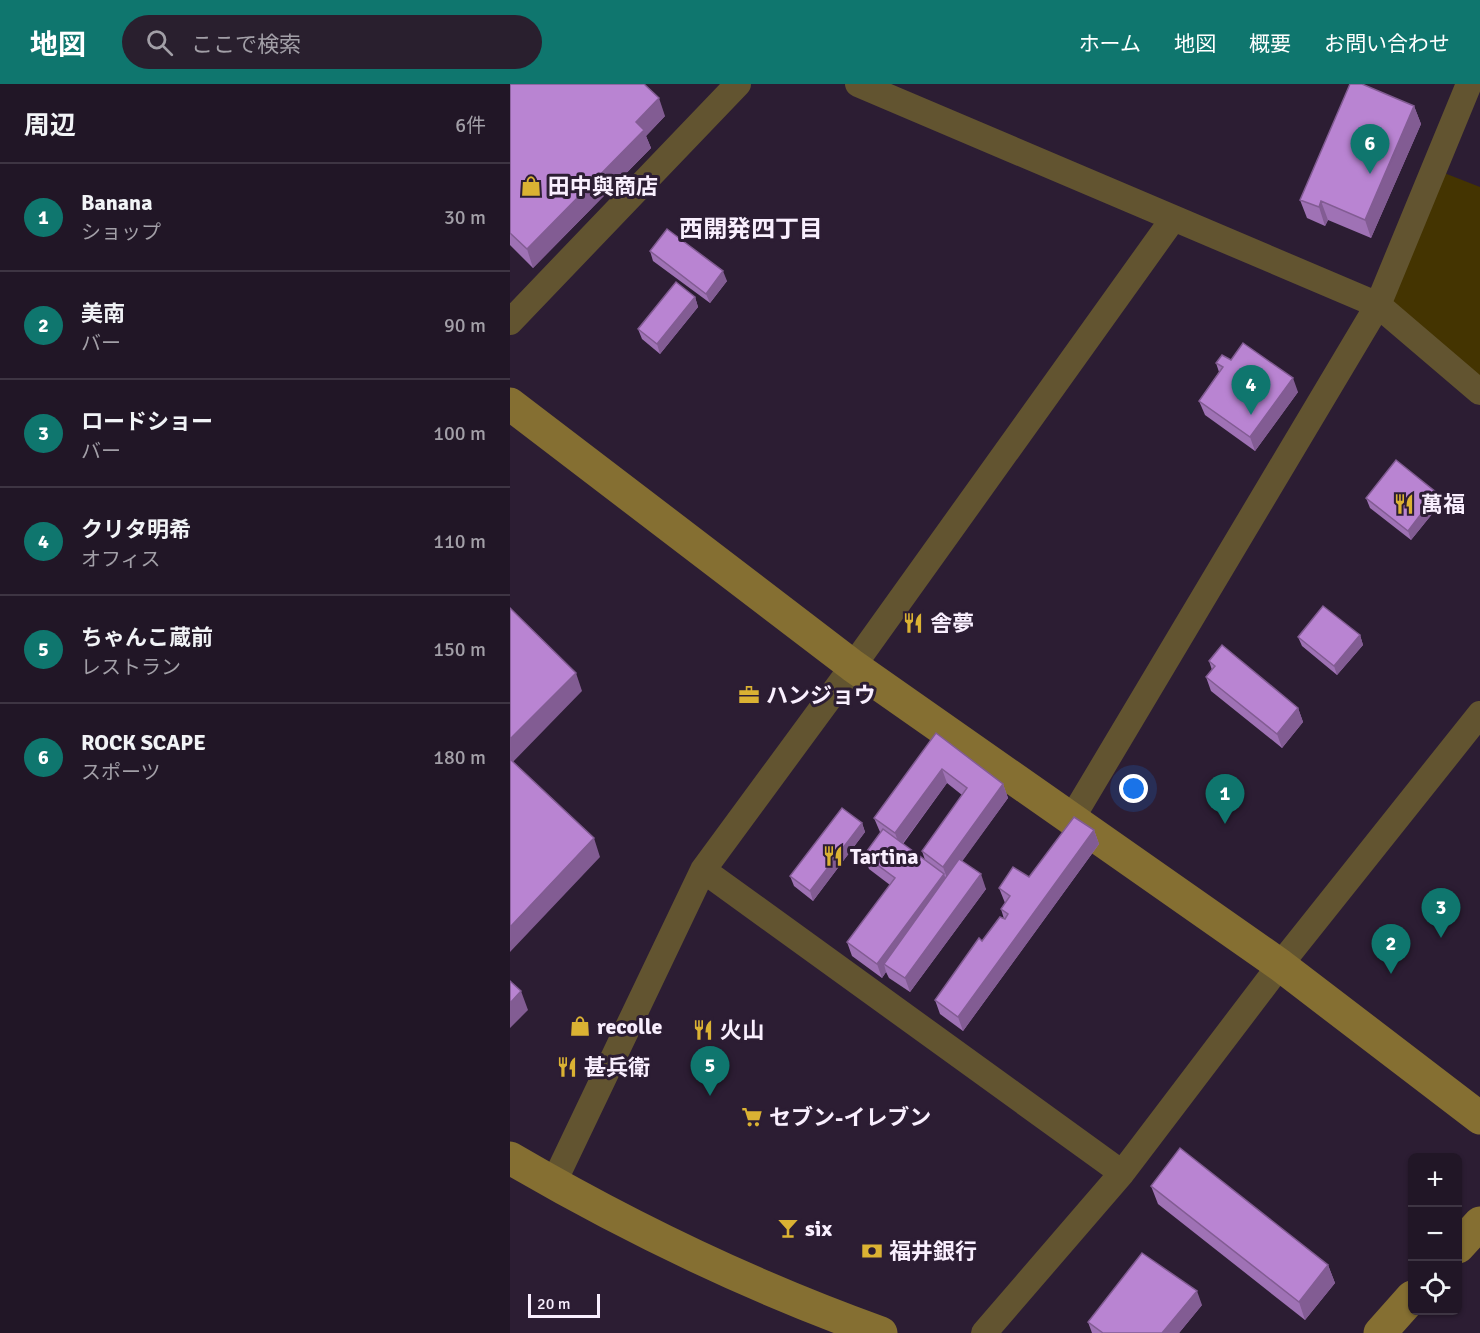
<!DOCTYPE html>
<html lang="ja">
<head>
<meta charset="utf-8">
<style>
  :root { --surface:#211626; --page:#291f2e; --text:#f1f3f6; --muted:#a29fa7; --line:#3e3543; --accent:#0f766e }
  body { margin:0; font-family:Signika,"Noto Sans JP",sans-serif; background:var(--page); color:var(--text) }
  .controls { position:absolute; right:18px; bottom:18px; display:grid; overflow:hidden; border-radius:9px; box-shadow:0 2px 4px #0004 }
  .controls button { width:54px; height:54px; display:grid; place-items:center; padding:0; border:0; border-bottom:2px solid var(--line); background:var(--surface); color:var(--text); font:30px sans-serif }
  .scale { position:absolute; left:18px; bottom:15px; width:72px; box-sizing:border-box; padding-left:6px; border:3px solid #f9effe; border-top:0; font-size:16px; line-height:21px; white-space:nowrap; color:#f9effe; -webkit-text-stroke:4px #2c1d33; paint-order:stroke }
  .you { position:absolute; left:624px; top:705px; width:21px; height:21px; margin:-15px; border:4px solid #fff; border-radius:50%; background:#1a73e8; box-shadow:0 0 0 9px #1a73e833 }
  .badge { display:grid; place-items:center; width:39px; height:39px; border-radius:50%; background:var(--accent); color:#fff; font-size:20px; font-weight:700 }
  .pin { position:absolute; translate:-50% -50px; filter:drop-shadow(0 2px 3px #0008) }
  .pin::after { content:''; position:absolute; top:32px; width:21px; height:18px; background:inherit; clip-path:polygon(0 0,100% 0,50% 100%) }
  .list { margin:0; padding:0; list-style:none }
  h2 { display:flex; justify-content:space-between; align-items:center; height:78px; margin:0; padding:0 24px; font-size:26px }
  h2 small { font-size:20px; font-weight:400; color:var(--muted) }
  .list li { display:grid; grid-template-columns:39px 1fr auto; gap:18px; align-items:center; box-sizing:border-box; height:108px; padding:0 24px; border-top:2px solid var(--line) }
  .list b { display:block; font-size:22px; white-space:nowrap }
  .list p { margin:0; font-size:20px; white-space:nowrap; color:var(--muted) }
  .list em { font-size:20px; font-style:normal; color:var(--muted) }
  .icon { flex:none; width:33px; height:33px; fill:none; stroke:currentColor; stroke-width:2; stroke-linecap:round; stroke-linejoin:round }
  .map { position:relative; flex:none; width:970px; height:1249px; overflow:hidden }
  header { display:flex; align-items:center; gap:36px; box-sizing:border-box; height:84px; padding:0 30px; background:var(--accent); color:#fff }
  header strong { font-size:28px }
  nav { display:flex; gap:33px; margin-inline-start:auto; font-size:21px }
  .search { width:420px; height:54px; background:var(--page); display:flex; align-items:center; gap:15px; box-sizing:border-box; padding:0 21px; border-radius:33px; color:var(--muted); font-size:22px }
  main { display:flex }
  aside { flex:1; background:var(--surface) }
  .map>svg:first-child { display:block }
  .park { fill:#443401 }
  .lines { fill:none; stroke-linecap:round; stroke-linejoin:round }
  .street { stroke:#625430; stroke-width:26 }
  .secondary { stroke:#856f32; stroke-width:33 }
  .wall { fill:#9f72b5; fill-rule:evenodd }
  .shaded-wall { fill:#825c93 }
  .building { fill:#b984d2; stroke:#825c93; stroke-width:1.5 }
  .labels { text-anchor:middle; stroke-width:6; stroke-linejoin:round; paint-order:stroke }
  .poi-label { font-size:22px; font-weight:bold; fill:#f9effe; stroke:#2c1d33; text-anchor:start }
  .neighbourhood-label { font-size:24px; font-weight:bold; fill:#f9effe; stroke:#2c1d33 }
</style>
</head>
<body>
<header>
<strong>地図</strong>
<div class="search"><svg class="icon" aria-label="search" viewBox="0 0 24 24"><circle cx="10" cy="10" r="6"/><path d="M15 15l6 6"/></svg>ここで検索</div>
<nav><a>ホーム</a><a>地図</a><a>概要</a><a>お問い合わせ</a></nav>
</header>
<main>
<aside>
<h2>周辺<small>6件</small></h2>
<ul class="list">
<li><span class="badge">1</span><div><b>Banana</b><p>ショップ</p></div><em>30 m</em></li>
<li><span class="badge">2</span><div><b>美南</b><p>バー</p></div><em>90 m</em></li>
<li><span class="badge">3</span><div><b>ロードショー</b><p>バー</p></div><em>100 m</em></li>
<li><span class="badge">4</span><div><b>クリタ明希</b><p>オフィス</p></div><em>110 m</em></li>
<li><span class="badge">5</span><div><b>ちゃんこ蔵前</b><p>レストラン</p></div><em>150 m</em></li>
<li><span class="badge">6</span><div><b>ROCK SCAPE</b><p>スポーツ</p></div><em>180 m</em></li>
</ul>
</aside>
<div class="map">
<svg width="970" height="1249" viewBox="0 0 970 1249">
  <rect width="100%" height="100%" fill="#2c1d33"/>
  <path class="park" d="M924,85l46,18v205l-102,-87z"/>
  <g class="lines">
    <path class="street" d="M348,0l520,221 102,87
      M0,238l228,-238
      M562,734l306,-513 91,-221
      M193,786l419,303
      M43,1100l150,-314 150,-204 320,-447
      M474,1249l138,-160 158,-208 200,-251"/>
    <path class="secondary" d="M0,320l343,262 427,299 200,153
      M0,1074c118,69 243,129 371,175
      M948,1163l22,-24
      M870,1249l32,-36"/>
  </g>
  <path class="wall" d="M0,0l155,32 -19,20 5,12 -118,120 -23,-23z
    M904,22l7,18 -50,114 -43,-18 -3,6 -18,-8 -7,-18z
    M140,167l77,30 -17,22 -57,-42z
    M185,213l3,10 -38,47 -18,-15 -4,-10z
    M706,279l82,29 -43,59 -50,-36 -6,-14 20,-29z
    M856,414l75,5 -30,37 -41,-32z
    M850,551l3,10 -26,30 -35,-29 -4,-9z
    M699,577l89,47 5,14 -21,26 -71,-57 -5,-14 6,-7z
    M426,649l67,51 5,14 -46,63 24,28 -76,103 -21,-14 -3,-6 -4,6 -30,-22 -5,-14 43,-57 -21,-16 -5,-14 17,-22 -1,-1 -6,-14zM437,699l15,12 -40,56 3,9 -22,-16z
    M352,739l3,9 -52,69 -19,-15 -4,-10z
    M584,746l5,14 -136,187 -23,-17 -5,-14 69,-81 -3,-10 4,-6 -6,-15 30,-11z
    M641,1102l177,79 7,18 -30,37 -147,-116z
    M692,1221l-23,28h-87l-4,-11z"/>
  <path class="shaded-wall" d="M149,14l6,18 -19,20 5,12 -118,120 -6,-19 109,-127z
    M904,22l7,18 -50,114 -6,-18z
    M811,117l7,19 -3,6 -6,-19z
    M213,187l4,10 -17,22 -4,-9z
    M185,213l3,10 -38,47 -3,-10z
    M783,294l5,14 -43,59 -5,-14z
    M927,409l4,10 -30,37 -3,-9z
    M850,551l3,10 -26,30 -3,-9z
    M66,589l6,18 -72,74v-26z
    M788,624l5,14 -21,26 -5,-14z
    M432,685l5,14 -47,64 -5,-14z
    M493,700l5,14 -60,83 -5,-14z
    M352,739l3,9 -52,69 -3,-10z
    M584,746l5,14 -136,187 -5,-14z
    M84,754l6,19 -90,95v-25z
    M434,790l5,14 -65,76 2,8 -4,6 -5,-14z
    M471,790l5,15 -76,103 -5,-14z
    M11,907l7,19 -18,18v-25z
    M818,1181l7,18 -30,37 -6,-18z
    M687,1207l5,14 -23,28h-17z"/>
  <path class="building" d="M0,0h134l15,14 -23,24 8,8 -117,119 -17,-16z
    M840,0h12l52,22 -49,114 -44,-19 -2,6 -19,-7z
    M157,145l56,42 -17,23 -56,-43z
    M166,198l19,15 -38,47 -19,-15z
    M733,259l50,35 -43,59 -51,-36 24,-34 -7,-4 6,-8 9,5z
    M886,376l41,33 -29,38 -42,-33z
    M813,522l37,29 -26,31 -36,-29z
    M0,524l66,65 -66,66z
    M712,561l76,63 -21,26 -71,-57 9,-11 -6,-5z
    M426,649l67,51 -60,83 -21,-16 45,-63 -25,-19 -47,64 -21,-15z
    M0,676h1l83,78 -84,89z
    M332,724l20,15 -52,68 -20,-15z
    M564,733l20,13 -136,187 -23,-17 44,-62 3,3 18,-24 5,2 3,-5 -7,-5 9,-13 -11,-8 14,-21 16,10z
    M373,745l61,45 -67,90 -30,-22 48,-64 -31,-23z
    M449,775l22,15 -76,104 -21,-14z
    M0,897l11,10 -11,12z
    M670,1064l148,117 -29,37 -148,-116z
    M632,1169l55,38 -35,42h-59l-15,-11z"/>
  <defs>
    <g id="shop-bare" transform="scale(1.62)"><path d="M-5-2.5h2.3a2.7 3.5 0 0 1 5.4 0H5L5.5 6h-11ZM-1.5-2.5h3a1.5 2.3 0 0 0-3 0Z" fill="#dbb233" stroke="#2c1d33" stroke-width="2.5" paint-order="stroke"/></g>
    <g id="restaurant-bare" transform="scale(1.62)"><path d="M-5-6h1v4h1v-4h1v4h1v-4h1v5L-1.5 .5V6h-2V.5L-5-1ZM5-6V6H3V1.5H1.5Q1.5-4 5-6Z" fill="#dbb233" stroke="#2c1d33" stroke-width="2.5" paint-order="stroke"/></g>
    <g id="office-bare" transform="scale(1.62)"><path d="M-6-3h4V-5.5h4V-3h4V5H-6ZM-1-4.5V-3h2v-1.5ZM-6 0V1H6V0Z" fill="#dbb233" stroke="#2c1d33" stroke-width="2.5" paint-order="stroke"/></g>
    <g id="supermarket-bare" transform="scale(1.62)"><path d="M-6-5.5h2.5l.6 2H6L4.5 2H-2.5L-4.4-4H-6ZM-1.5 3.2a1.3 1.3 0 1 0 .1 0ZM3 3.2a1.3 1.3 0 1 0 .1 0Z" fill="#dbb233" stroke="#2c1d33" stroke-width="2.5" paint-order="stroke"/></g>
    <g id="bar-bare" transform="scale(1.62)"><path d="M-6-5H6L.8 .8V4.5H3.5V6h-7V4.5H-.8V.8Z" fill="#dbb233" stroke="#2c1d33" stroke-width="2.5" paint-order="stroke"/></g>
    <g id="bank-bare" transform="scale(1.62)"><path d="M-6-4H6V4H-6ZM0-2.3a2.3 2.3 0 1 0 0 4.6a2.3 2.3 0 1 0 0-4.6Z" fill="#dbb233" stroke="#2c1d33" stroke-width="2.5" paint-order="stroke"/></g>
  </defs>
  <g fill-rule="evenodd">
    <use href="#shop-bare" x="21" y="102"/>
    <use href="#restaurant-bare" x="894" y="420"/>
    <use href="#restaurant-bare" x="403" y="539"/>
    <use href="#office-bare" x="239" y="611"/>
    <use href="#restaurant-bare" x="323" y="772"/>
    <use href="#shop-bare" x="70" y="942"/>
    <use href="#restaurant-bare" x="193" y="946"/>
    <use href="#restaurant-bare" x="57" y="983"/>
    <use href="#supermarket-bare" x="242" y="1033"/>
    <use href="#bar-bare" x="278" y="1144"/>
    <use href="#bank-bare" x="362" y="1167"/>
  </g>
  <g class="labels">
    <g class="poi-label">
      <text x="38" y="110">田中與商店</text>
      <text x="911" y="428">萬福</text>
      <text x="420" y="547">舎夢</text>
      <text x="256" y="619">ハンジョウ</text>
      <text x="340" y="780">Tartina</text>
      <text x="87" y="950">recolle</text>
      <text x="210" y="954">火山</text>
      <text x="74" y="991">甚兵衛</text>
      <text x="259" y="1041">セブン-イレブン</text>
      <text x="295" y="1152">six</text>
      <text x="379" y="1175">福井銀行</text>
    </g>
    <g class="neighbourhood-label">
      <text x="241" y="153">西開発四丁目</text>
    </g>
  </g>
</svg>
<div class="controls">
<button>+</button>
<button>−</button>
<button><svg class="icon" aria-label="locate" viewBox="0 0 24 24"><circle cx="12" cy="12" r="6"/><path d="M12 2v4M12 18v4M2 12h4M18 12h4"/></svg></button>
</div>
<div class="scale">20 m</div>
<div class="you"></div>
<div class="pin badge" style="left:715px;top:740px">1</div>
<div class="pin badge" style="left:881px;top:890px">2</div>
<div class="pin badge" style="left:931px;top:854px">3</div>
<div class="pin badge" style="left:741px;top:331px">4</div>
<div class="pin badge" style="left:200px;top:1012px">5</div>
<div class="pin badge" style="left:860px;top:90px">6</div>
</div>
</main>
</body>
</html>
